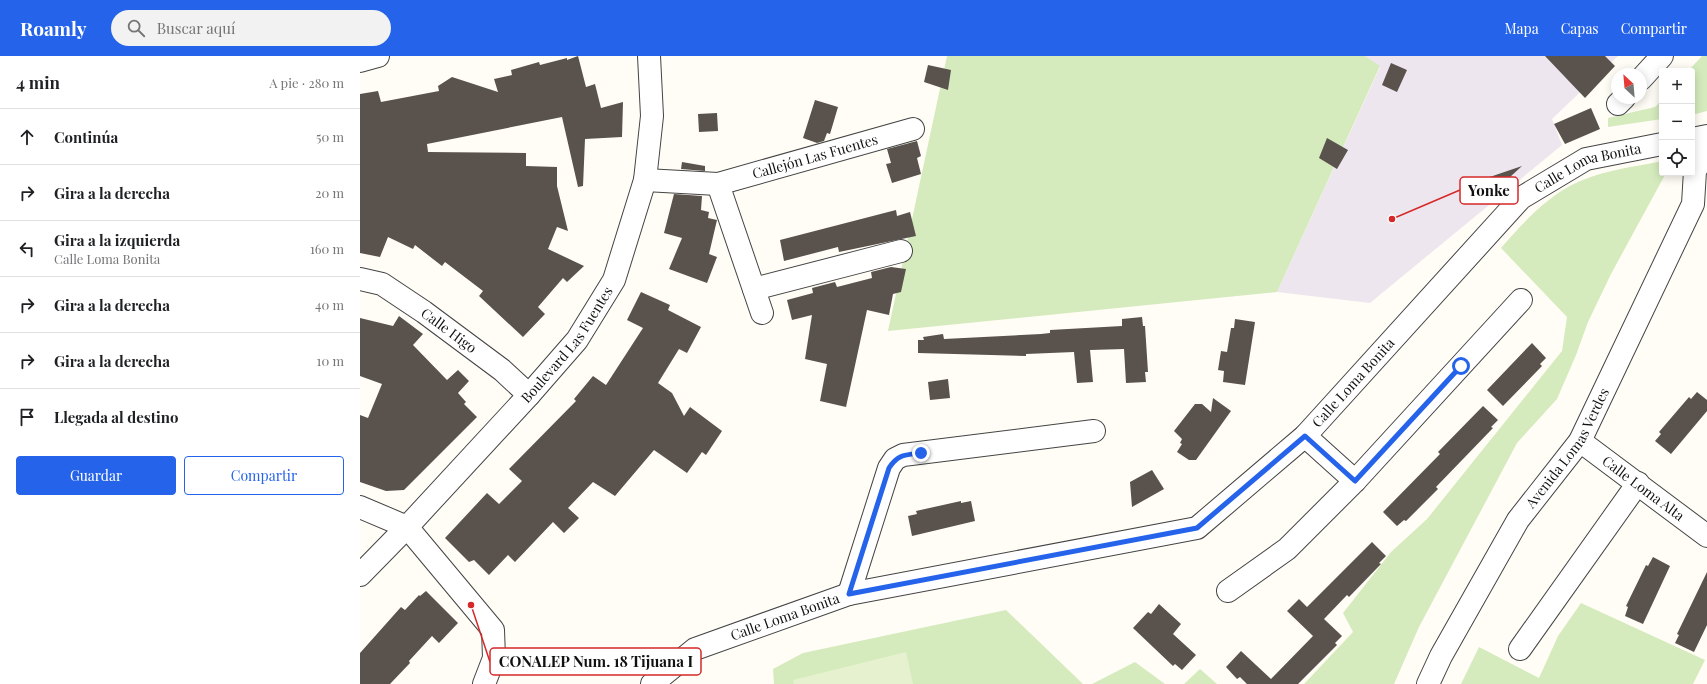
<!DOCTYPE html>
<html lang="es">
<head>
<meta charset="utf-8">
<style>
  :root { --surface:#fff; --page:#f2f2f2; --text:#202124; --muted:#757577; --line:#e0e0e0; --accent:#2563eb }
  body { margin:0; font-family:"Playfair Display",serif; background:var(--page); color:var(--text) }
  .controls { position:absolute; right:12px; top:12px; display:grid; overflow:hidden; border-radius:4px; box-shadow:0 2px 10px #0003 }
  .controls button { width:36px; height:36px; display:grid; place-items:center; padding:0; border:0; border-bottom:1px solid var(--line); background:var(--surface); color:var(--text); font:20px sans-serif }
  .compass { position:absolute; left:1251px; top:12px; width:36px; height:36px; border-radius:50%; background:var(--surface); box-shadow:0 2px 10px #0003; rotate:334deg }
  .stop { position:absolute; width:12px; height:12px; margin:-9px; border:3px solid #2563eb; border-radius:50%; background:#fff }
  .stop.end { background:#2563eb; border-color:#fff; box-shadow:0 1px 4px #0008 }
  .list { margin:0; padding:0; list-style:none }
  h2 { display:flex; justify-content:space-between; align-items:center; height:52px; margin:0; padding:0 16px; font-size:17px }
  h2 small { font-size:13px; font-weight:400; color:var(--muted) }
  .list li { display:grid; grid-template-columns:26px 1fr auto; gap:12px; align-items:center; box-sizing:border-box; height:56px; padding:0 16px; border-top:1px solid var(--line) }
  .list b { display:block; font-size:15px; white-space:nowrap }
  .list p { margin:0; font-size:13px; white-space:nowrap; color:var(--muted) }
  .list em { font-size:13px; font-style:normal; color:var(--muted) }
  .actions { display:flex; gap:8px; padding:12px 16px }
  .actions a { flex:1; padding:9px 0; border:1px solid var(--accent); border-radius:4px; text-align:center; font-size:14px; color:var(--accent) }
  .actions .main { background:var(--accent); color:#fff }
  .icon { flex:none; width:22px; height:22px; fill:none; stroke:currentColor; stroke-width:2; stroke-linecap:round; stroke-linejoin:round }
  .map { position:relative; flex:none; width:1347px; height:628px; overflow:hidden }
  header { display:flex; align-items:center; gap:24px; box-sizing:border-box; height:56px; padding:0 20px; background:var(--accent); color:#fff }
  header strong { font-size:19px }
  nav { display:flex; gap:22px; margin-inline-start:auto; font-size:14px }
  .search { width:280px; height:36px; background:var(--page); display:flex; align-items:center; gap:10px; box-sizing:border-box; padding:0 14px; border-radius:22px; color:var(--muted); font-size:15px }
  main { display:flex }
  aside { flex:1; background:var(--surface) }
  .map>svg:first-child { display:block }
  .industrial { fill:#eee6ef }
  .green { fill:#d5ebbd }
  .pitch { fill:#e6f2cf }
  .building { fill:#5a524d }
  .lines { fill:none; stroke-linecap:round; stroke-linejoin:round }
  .minor-casing { stroke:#444; stroke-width:24 }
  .minor { stroke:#fff; stroke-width:22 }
  .route { stroke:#2563eb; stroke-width:5 }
  .labels { text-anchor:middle; stroke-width:4; stroke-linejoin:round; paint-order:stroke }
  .street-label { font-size:14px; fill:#111; stroke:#fff }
  .leader { fill:none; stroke:#d62828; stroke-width:1.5 }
  .callout-dot { fill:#d62828; stroke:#fff; stroke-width:1.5 }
  .callout { fill:#fff; stroke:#d62828; stroke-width:1.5 }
  .callout-label { font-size:15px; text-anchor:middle; font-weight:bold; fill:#111 }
</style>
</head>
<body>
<header>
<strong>Roamly</strong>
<div class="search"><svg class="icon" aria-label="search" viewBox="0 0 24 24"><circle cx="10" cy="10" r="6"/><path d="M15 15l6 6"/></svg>Buscar aquí</div>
<nav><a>Mapa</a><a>Capas</a><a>Compartir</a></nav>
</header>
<main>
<aside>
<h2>4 min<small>A pie · 280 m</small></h2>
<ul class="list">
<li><svg class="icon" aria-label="ahead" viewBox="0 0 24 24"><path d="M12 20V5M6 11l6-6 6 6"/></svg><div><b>Continúa</b></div><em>50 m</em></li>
<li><svg class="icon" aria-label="right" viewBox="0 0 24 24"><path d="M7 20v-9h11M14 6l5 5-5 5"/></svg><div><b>Gira a la derecha</b></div><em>20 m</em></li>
<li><svg class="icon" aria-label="left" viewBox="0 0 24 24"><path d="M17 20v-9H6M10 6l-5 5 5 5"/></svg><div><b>Gira a la izquierda</b><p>Calle Loma Bonita</p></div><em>160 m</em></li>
<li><svg class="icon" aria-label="right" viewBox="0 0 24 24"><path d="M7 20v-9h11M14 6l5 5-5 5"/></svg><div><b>Gira a la derecha</b></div><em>40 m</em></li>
<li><svg class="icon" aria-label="right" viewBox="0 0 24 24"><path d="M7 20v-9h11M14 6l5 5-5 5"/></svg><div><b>Gira a la derecha</b></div><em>10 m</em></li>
<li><svg class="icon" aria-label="arrive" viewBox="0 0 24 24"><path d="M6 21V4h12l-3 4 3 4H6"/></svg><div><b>Llegada al destino</b></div></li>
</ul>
<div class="actions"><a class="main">Guardar</a><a>Compartir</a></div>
</aside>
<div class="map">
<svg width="1347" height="628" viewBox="0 0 1347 628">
  <rect width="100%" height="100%" fill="#fffdf5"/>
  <path class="industrial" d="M1005,0h253l-66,63 10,26 -192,158 -93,-11 103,-225z"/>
  <path class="green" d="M587,0h418l15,10 -103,226 -389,39z
    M1342,0h5v55l-15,4v-44h-4z
    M1302,44v19l-54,8v-9l47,-11z
    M1302,105v12h4l-55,101 -23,48 -12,33 -19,44 -40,44 -98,184 -25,57h-90l49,-52 -10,-19 48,-61 36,-33 135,-168 5,-34 -66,-69c21,-24 47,-53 77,-66 26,-12 56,-15 84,-21z
    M1221,547l124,57 -12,24h-232l18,-37 60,31 19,-42z
    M646,554l77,74h-309l-1,-15 30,-16z
    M775,606l30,22h-73z
    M840,613l17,15h-33z"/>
  <path class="pitch" d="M546,596l7,32h-119l-1,-4z"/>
  <path class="building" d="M218,0l8,31 9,-3 6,24 22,-6 -1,35 -37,2 -2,47 -5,1 -16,-70 -135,27 1,8 98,1v13l31,1v19l11,45 -11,-4 -9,22 36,17 -17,16 -4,-4 -25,29 7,7 -22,23 -44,-41 4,-5 -38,-29 -3,4 -27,-21 -2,4 -25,-12 -8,20 -20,-4v-159l18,-3 3,11 58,-11 -1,-5 14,-9 46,15 -4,-13 18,-4 -1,-5 28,-8 1,3 27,-7v2z
    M1185,0h60l10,10 -30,32z
    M1031,7l16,7 -10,22 -15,-7z
    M568,9l23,5 -3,20 -24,-8z
    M455,44l23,7 -8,27 -3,-1 -3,8 -7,2 -14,-5z
    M1231,52l9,21 -35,15 -11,-20z
    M357,57l1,18 -19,1 -1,-18z
    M967,82l21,12 -11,19 -18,-11z
    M557,85l4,15 -4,2 4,16 -29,9 -6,-19 5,-1 -4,-14z
    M322,106l23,4v5l-24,-2z
    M1162,110l-37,34 -7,-19z
    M314,138l28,2 -1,14 8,2 -1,6 9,2 -8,34 8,3 -10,26 -38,-14 13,-31 -18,-5z
    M536,154l1,6 13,-4 6,24 -77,16 -1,-5 -54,14 -4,-21z
    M531,211l15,2 -5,23 -8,2 -4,21 -22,-5 -21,97 -26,-6 7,-37 -22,-5 7,-44 -20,5 -5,-20 26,-7 -1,-5 23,-6 2,5 35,-9 -1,-6z
    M281,236l29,13 -2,5 33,17 -14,26 -8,-4 -21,34 14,10 12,23 6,-9 32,24 -16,24 -4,-3 -15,21 -33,-23 -39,46 -22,-14 -25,26 11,10 -15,15 -11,-11 -38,40 -7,-7 -19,20 -15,-15 -5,2 -24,-24 42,-45 12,11 23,-23 -13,-12 67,-68 -2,-2 19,-23 13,9 37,-57 -16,-8z
    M39,260l24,18 -10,11 34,35 11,-10 11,11 -11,12 8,9 -2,2 13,13 -73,73 -18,1 -26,-9v-67l8,3 14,-34 -22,-8v-58l33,8z
    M782,261l1,9h2l3,46h-3l1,10 -20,1 -2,-34 -34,1 3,32 -16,1 -3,-31 -48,2v2l-108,-3v-13h6l-1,-3 20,-3 1,5 97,-5 9,-1v-3l72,-4v-7z
    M875,263l20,3 -10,63 -22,-3 1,-11 -6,-1 3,-19 6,1 4,-24h3z
    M1172,287l14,15 -6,6 2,2 -39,40 -16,-16z
    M588,323l2,19 -20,2 -2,-18z
    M1337,336l10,8v11l-36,43 -16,-13 6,-7 -2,-2 30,-35 2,2z
    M853,342l18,13 -35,49h-7l-12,-8 5,-8 -2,-1 2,-4 -8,-8 21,-27h7l9,8z
    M1123,350l15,14 -7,7 2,1 -57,59 2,2 -32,32 -2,-1 -7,6 -14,-14 57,-58 -2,-2z
    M792,414l12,19 -32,18 -2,-25z
    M601,445v2l10,-2 4,20 -63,15 -4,-20 9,-2 -1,-3z
    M1012,486l14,14 -7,7 2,1 -32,33 -2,-2 -23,24 18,17 -7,7 2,2 -39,39h-51l-7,-7 -3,2 -11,-12 15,-16 30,28 42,-43 -26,-25 12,-12 8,8z
    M1293,501l17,9 -27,58 -18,-8 3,-9 -2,-1 20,-41 2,1z
    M1347,516v53l-13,27 -19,-9 4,-8 -2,-1z
    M66,535l32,32 -19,20 -7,-7 -23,25 1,2 -20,21h-30v-31l41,-46 4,3 14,-15 1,1z
    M799,548l22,20 -8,10 23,21 -14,15 -7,-6 -2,2 -40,-38 15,-16 3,2z"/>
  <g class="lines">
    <g class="minor-casing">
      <g id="minor">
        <path d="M0,5l18,-5"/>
        <path d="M1281,23l21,-23"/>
        <path d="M1258,48l6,-6"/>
        <path d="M1332,83l15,-3"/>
        <path id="s1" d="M285,124l73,4 195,-55"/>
        <path d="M358,128l44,129"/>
        <path id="s2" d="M0,223l22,5 42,28 78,58 27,25"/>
        <path d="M394,233l147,-38"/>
        <path d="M945,380l50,45"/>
        <path id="s3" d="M1220,385l127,95"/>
        <path d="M0,451l47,20 86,103 1,28 -10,26"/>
        <path id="s4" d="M0,519l47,-48 122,-132 48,-55 37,-60 31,-100 7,-64 -3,-60"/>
        <path d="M868,535l59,-42 68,-68 166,-181"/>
        <path d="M489,538l40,-126 6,-9 8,-4 191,-24"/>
        <path d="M1160,593l118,-166"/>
        <path id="s5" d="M292,628l43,-35 154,-55 348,-66 108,-92 216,-238 65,-39 76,-15"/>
        <path id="s6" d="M1068,628l13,-28 77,-136 62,-79 113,-237 2,-33 12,-21"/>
      </g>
    </g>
    <use href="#minor" class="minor"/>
  </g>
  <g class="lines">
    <path class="route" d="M561,397c-16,2 -23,1 -32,15l-40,126 348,-66 108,-92 50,45 106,-115"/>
  </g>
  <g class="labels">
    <g class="street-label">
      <text dy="5" stroke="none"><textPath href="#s1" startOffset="174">Callejón Las Fuentes</textPath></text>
      <text dy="5" stroke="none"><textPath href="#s5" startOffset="1111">Calle Loma Bonita</textPath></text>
      <text dy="5" stroke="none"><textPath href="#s2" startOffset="104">Calle Higo</textPath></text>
      <text dy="5" stroke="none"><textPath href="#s4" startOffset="310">Boulevard Las Fuentes</textPath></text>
      <text dy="5" stroke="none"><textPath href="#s5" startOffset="787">Calle Loma Bonita</textPath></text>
      <text dy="5" stroke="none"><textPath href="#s6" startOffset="275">Avenida Lomas Verdes</textPath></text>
      <text dy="5" stroke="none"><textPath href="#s3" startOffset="79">Calle Loma Alta</textPath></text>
      <text dy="5" stroke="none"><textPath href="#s5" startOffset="151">Calle Loma Bonita</textPath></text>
    </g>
  </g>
  <path class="leader" d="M1032 163L1100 134M111 549L130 606"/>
  <g class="callout-dot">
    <circle cx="1032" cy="163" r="4"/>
    <circle cx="111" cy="549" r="4"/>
  </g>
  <g class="callout">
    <rect x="1100" y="121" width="58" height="27" rx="4"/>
    <rect x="130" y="592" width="211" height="27" rx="4"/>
  </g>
  <g class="callout-label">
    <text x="1129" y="140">Yonke</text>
    <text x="236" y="611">CONALEP Num. 18 Tijuana I</text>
  </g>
</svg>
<div class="controls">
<button>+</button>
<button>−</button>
<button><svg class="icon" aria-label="locate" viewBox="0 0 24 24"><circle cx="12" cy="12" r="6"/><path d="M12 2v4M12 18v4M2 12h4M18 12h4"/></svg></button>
</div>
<svg class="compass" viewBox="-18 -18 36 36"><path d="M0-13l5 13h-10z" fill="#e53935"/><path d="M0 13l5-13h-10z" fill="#757577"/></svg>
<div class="stop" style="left:1101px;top:310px"></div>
<div class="stop end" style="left:561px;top:397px"></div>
</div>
</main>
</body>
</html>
